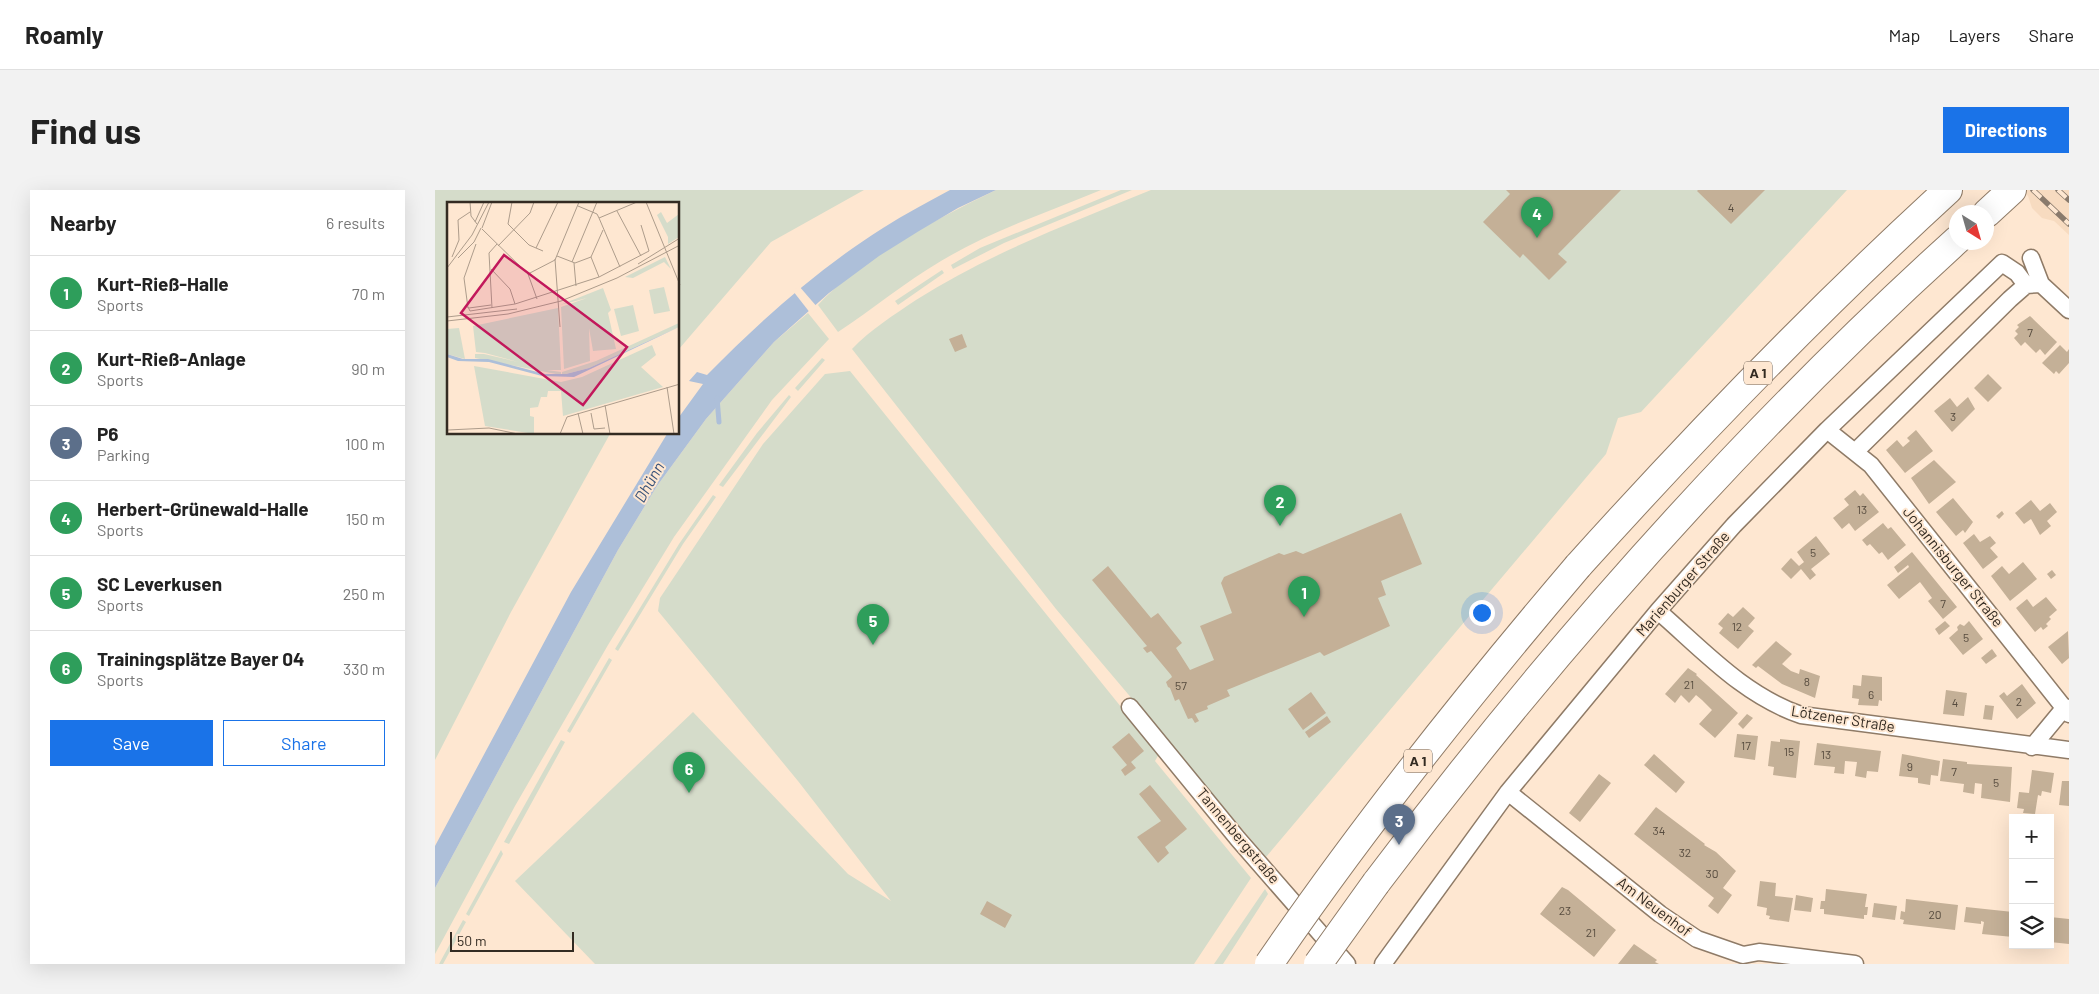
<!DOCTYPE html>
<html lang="en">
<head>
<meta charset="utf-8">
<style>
  :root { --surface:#fff; --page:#f2f2f2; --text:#222; --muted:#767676; --line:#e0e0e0; --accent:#1a73e8 }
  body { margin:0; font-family:Barlow,sans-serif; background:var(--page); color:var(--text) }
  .controls { position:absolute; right:15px; bottom:15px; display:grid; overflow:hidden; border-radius:0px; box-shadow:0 5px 20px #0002 }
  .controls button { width:45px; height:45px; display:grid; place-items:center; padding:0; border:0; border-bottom:1px solid var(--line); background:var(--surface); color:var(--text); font:25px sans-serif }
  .compass { position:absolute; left:1514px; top:15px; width:45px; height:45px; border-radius:50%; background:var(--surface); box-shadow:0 5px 20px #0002; rotate:143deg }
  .scale { position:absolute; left:15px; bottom:12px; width:124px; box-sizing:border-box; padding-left:5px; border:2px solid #332b22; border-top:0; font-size:14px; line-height:18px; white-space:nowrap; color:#332b22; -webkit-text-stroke:4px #fee7d1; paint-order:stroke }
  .you { position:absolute; left:1046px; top:422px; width:18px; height:18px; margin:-12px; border:4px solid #fff; border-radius:50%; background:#1a73e8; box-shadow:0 0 0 8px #1a73e833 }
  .badge { display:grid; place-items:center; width:32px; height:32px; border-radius:50%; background:var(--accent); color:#fff; font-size:16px; font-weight:700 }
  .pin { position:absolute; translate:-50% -41px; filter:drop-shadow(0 1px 2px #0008) }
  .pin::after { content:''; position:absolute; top:26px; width:18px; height:15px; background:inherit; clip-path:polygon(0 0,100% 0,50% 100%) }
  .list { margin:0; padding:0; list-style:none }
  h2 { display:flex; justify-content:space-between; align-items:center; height:65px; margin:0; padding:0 20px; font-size:21px }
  h2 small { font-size:16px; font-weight:400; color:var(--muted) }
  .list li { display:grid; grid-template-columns:32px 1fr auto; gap:15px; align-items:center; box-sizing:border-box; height:75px; padding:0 20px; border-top:1px solid var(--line) }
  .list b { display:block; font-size:19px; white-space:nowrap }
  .list p { margin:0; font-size:16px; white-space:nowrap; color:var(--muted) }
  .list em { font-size:16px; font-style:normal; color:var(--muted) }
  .actions { display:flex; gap:10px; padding:15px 20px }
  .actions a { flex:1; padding:11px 0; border:1px solid var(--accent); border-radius:0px; text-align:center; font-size:18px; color:var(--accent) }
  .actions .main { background:var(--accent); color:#fff }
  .icon { flex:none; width:28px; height:28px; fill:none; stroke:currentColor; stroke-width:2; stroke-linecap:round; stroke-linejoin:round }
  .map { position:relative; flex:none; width:1634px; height:774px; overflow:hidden; border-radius:0px }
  header { display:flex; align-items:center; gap:30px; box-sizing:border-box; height:70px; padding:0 25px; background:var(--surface); border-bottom:1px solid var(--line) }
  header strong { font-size:24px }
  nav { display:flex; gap:28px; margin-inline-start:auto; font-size:18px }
  .intro { display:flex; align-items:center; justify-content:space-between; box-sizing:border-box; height:120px; padding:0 30px }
  h1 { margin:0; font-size:35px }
  .button { padding:12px 22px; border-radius:0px; background:var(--accent); color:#fff; font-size:18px; font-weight:700 }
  main { display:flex; gap:30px; padding:0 30px }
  aside { flex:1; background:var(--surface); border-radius:0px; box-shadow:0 5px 20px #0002 }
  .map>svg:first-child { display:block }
  .built { fill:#f7dbc0 }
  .green { fill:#d5dcca }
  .water { fill:#adbfd9 }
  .pier { fill:#fee7d1 }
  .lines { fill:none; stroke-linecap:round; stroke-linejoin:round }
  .stream { stroke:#adbfd9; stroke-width:5 }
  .building { fill:#c4b097 }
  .minor-casing { stroke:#8f7b67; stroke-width:19 }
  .motorway-casing { stroke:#8f7b67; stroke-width:30 }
  .minor { stroke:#fff; stroke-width:16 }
  .motorway { stroke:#fff; stroke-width:28 }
  .rail-casing { stroke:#897a6c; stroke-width:5.5 }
  .rail { stroke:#fee7d1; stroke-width:4; stroke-dasharray:11; stroke-linecap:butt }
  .motorway-bridge-casing { stroke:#8f7b67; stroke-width:30; stroke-linecap:butt }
  .motorway-bridge { stroke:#fff; stroke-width:28 }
  .labels { text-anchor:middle; stroke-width:4; stroke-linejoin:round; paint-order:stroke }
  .number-label { font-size:12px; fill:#574c3f }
  .shield { fill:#fee7d1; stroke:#706356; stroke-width:1 }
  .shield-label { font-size:14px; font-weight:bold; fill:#332b22 }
  .street-label { font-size:15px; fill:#332b22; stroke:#fee7d1 }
  .water-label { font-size:16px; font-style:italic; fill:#385279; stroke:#fee7d1 }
  .inset-road { fill:none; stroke:#ad9c8b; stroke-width:1 }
  .view { fill:#c2185b; fill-opacity:0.15; stroke:#c2185b; stroke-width:2.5 }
  .inset-edge { fill:none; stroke:#332b22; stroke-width:2.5 }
</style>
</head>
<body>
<header>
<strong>Roamly</strong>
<nav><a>Map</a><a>Layers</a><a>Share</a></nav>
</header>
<div class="intro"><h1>Find us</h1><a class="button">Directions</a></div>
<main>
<aside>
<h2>Nearby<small>6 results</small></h2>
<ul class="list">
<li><span class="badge" style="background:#2e9e5b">1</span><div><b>Kurt-Rieß-Halle</b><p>Sports</p></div><em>70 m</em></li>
<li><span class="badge" style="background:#2e9e5b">2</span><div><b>Kurt-Rieß-Anlage</b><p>Sports</p></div><em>90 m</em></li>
<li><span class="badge" style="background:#5c6f8a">3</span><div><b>P6</b><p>Parking</p></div><em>100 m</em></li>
<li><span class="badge" style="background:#2e9e5b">4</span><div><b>Herbert-Grünewald-Halle</b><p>Sports</p></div><em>150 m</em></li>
<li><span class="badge" style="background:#2e9e5b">5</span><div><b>SC Leverkusen</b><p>Sports</p></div><em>250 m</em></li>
<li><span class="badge" style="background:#2e9e5b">6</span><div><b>Trainingsplätze Bayer 04</b><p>Sports</p></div><em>330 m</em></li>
</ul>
<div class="actions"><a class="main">Save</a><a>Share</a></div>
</aside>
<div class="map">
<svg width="1634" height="774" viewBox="0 0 1634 774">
  <rect width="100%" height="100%" fill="#fee7d1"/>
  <path class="built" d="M1586,0h48v45l-15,-14 -12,-3 -10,-10 -4,-12z"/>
  <path class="green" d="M0,0h429l-93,52 -92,107v-145h-230v230h161l-99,178 -76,148z
    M561,0h105c-53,22 -110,41 -160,71 -36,21 -68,48 -103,71l-20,-27c42,-46 122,-88 178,-115z
    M686,0h11l-128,53 -51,26 -2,-4 29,-17z
    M716,0h696l-206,222 -23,6 -12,36 -340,403 -210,-248 -204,-260c19,-20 42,-34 64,-49 74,-47 155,-77 235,-110z
    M507,80l2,3 -46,32 -3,-4z
    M373,123l21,26 -57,61 -98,137 -66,108 -93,161 -80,148v-66l183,-338 39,-64 49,-67 68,-77z
    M387,168l3,2 -27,31 -3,-3z
    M415,181l309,383 -4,7 96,117 -57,86h-599l-80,-83 178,-169 155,162 43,27 -93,-120 -140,-170 2,-13 103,-154 62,-70z
    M354,205l2,2 -68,90 -4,-2 38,-52z
    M278,305l3,2 -33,47 -65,107 -3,-2 64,-105z
    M174,468l3,2 -42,73 -3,-2z
    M126,550l4,2 -56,102 -5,-2z
    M66,660l2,4 -34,62 -3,-2z
    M830,699l3,5 -45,70h-9z
    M28,730l3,2 -23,42h-4z"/>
  <path class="water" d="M515,0h46l-38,18 -39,23 -40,25 -50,37 -55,49 -68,77 -49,67 -39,64 -183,338v-42l136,-254 96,-158h12v-17l24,-33 -14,-3 8,-9 10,3c54,-55 111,-106 176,-147 22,-14 45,-26 67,-38z"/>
  <path class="pier" d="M364,96l19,22 -7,6 -18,-23z"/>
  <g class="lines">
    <path class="stream" d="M282,208l2,24"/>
  </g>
  <path class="building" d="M1071,0h115l-63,64 9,8 -18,18 -26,-26 -3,4 -37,-36 27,-28z
    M1263,0h67l-34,34 -34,-33z
    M1595,126l27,26 -12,13 -5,-6 -4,4 -11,-11 -4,4 -7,-8 4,-4 -3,-3 4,-4 -2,-2z
    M527,144l5,13 -12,5 -6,-13z
    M1625,155l7,7 2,-3v14l-10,11 -3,-3 -2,3 -12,-11z
    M1553,184l14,14 -14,14 -14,-14z
    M1533,207l7,12 -23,23 -18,-21 16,-13 7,9z
    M1481,240l17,21 -28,22 -19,-23 11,-10 6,7 7,-6 -3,-3z
    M1499,270l22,22 -27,22 -18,-26z
    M1420,300l5,6 3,-3 16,19 -24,19 -6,-8 -7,6 -9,-11 16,-13 -5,-6z
    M1518,308l20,24 -8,11 -2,-3 -7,6 -20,-24z
    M1596,310l9,11 10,-8 7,9 -10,9 4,5 -11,9 -9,-16 -7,5 -9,-11z
    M1567,321l2,3 -5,5 -3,-3z
    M966,323l21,51 -41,17 5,14 -8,3 12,28 -66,30 -4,-4 -93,38 3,6 -23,10 1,3 -13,5 4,7 -4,2 -3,-5 -4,1 -9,-20 -4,2 -5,-13 -2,-1 -2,-5 6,-5 -1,-2 -20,-24 -4,2 -4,-5 4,-2 -55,-66 16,-14 43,52 7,-5 24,30 -6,5 14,22 24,-10 -14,-34 32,-13 -11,-30 3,-6 55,-24 5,2 12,-4 7,3z
    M1448,333l5,6 3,-2 15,18 -18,15 -6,-8 -3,2 -9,-10 -3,2 -5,-6z
    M1539,344l6,8 10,-6 6,7 -6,5 8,9 -15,12 -20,-26z
    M1381,346l14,18 -19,15 5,6 -6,5 -9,-11 -10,10 -10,-10 10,-11 8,8 5,-4 -7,-10z
    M1477,362l45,55 -14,12 -15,-18 4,-3 -12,-16 -21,17 -12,-14 22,-18 -1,-2 -10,8 -4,-6z
    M1588,372l14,17 -27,22 -19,-25 11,-10 7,8z
    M1617,380l4,5 -5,4 -4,-5z
    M1611,407l11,13 -8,7 2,2 -5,5 2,2 -5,4 -2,-3 -6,5 -19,-24 11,-9 6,8z
    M1308,417l12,11 -7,8 6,5 -16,18 -19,-16 4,-5 -5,-4 10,-11 5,4z
    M1510,431l5,5 -11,9 -4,-6z
    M1534,431l14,18 -20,16 -14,-17 9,-8 -1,-3 3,-3 4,2z
    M1633,441l1,27 -7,6 -14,-17z
    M1341,451l16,13 -10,10 9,7 8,3 1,-5 20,7 -5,22 -33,-14 -24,-18 -2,2 -4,-3z
    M1557,459l5,7 -11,8 -5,-6z
    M1253,478l9,6 -1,1 42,38 -23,25 -16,-14 13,-14 -10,-10 -6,-5 -7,8 -8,-8 -6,8 -10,-9z
    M1427,485l20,2v24l-3,-1 -1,6 -20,-1 1,-6 -7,-1 1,-13 8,1z
    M1587,494l14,19 -19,16 -18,-23 5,-4 3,4z
    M1511,500l21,3 -3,23 -21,-2z
    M876,502l15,21 -23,17 -15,-21z
    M1550,515l9,1 -2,14 -9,-1z
    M1312,524l6,4 -10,11 -5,-5z
    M892,526l4,6 -22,16 -4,-6z
    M694,543l15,18 -13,11 5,6 -11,8 -4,-6 6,-5 -15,-18z
    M1302,544l21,2 -3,24 -21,-3z
    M1345,549l20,2 -4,37 -23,-3 1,-8 -6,-1 3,-25 9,1z
    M1382,553l64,8 -3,21 -11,-1 -1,7 -11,-2 2,-14 -12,-1 -1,13 -10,-1 1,-6 -21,-2z
    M1219,564l31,28 -9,11 -32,-28z
    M1467,564l38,7 -2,15 -7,-1 -1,10 -12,-2v-5l-19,-2z
    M1508,569l24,3v2l45,3 -2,35 -29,-4 1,-14 -7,-1 -1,11 -11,-2 1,-8 -24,-3z
    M1597,580l22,3 -3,20 -9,-2 -1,5 -3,-1 -3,19 -12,-1 1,-4 -7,-1 2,-16 10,1z
    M1164,584l12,9 -31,39 -11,-9z
    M1627,591h7v25l-10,-1z
    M715,595l37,44 -22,18 4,6 -11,10 -21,-26 24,-16 -22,-27z
    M1221,617l49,37 -1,1 12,7 20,19 -13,17 9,7 -14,19 -10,-8 6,-8 -80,-64z
    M1325,691l16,2 -1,13 18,2 -4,24 -20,-3 1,-3 -4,-1 1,-7 -10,-2z
    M1127,697l6,3 48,40 -22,27 -54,-43z
    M1391,699l41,5 -2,13h3l-1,8h-3v4l-40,-5v-5h-4l1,-8h4z
    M1361,705l17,3 -2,14 -17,-2z
    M1471,709l52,6 -3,25 -52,-6 1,-4 -4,-1 1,-8 4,1z
    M552,711l25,14 -7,13 -25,-14z
    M1439,713l23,3 -2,14 -23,-3z
    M1531,717l47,5v25l-31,-3 2,-12 -3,-1v3l-17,-2z
    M1615,727l19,2v25l-19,-2z
    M1199,754l23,16 -2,2 4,2h-41z"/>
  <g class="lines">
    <g class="minor-casing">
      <path id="minor" d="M1596,68l10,26 28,26
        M1392,240l44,35 198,249
        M1421,261l154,-152 16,-14 15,-1
        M1223,421c45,39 85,84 143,104l268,35
        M695,517l108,132 109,125
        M1597,557l33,-40
        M1073,602l152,122 37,25 46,16 16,-3 96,12
        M948,774l125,-172 150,-181 76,-86 93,-95 175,-167 15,10 9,12"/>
    </g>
    <g class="motorway-casing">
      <path id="motorway" d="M1552,23l25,-23
        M1143,376c118,-131 240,-257 370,-376
        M941,693c174,-231 366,-448 581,-643"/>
    </g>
    <use href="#minor" class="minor"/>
    <use href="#motorway" class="motorway"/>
    <g class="rail-casing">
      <path id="rail" d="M1598,0l36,34
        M1623,0l11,10"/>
    </g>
    <use href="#rail" class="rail"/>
    <g class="motorway-bridge-casing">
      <path id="motorway-bridge" d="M834,774c95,-139 200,-270 309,-398
        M883,774l58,-81"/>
    </g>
    <use href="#motorway-bridge" class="motorway-bridge"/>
  </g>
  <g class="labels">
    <g class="number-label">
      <text x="1296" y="22">4</text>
      <text x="1595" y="147">7</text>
      <text x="1518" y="231">3</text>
      <text x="1427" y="324">13</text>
      <text x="1378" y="367">5</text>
      <text x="1508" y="418">7</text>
      <text x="1302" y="441">12</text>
      <text x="1531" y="452">5</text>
      <text x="1372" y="496">8</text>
      <text x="1254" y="499">21</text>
      <text x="746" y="500">57</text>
      <text x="1436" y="509">6</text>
      <text x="1584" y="516">2</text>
      <text x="1520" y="517">4</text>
      <text x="1311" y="560">17</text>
      <text x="1354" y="566">15</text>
      <text x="1391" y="569">13</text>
      <text x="1475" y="581">9</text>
      <text x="1519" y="586">7</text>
      <text x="1561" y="597">5</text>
      <text x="1224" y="645">34</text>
      <text x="1250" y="667">32</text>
      <text x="1277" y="688">30</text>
      <text x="1130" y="725">23</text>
      <text x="1500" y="729">20</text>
      <text x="1156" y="747">21</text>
    </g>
    <g class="shield">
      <rect x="1309" y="171.5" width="28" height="23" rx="4"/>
      <rect x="969" y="559.5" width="28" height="23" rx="4"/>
    </g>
    <g class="shield-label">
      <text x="1323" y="188">A 1</text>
      <text x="983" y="576">A 1</text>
    </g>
    <g class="street-label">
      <text transform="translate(1518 377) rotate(51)" y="5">Johannisburger Straße</text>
      <text transform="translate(1248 394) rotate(-49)" y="5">Marienburger Straße</text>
      <text transform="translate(1408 529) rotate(9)" y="5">Lötzener Straße</text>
      <text transform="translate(803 646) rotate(50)" y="5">Tannenbergstraße</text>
      <text transform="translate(1219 717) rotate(37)" y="5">Am Neuenhof</text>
    </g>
    <g class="water-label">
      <text transform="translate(214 292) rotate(-60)" y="6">Dhünn</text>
    </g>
  </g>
  <g transform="translate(12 12)">
    <rect width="232" height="232" fill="#fee7d1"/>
    <path d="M214,10l6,11 12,-9v23l-11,7v-7l-11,-22zM218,55l6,12 -7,-7 -31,16 -8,-1zM217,85l6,24 -16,3 -5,-24zM156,86l8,22 -3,3 8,36 -23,2 -4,-23 1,33 -26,8 -3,-62 26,-9 -27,7zM186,103l6,26 -18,5 -7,-27zM111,106l3,62h-14l14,2v3l-86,-17v-4h9l34,8 -33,-9 -9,-1 -3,-26zM232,121v4l-90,41 -27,7v-3l34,-11zM12,126l6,31 -18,-5v-25zM205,143l4,10 -15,12 22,20 -100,29 -2,-25h-13l-1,6h-6l-3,10 -8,1v8l4,1v17l-49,-8 -11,-60 87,16 21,-5z" fill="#d5dcca"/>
    <path d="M232,125l-105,50 -32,-1 -53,-14 -31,-1 -11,-4v-3l16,5h25l57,15h21l23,-6z" fill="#adbfd9"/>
    <path class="inset-road" d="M23,0l1,14 6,8M65,0l-4,22 21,21 14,6M199,0l34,83M131,4l19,8 2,4 38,-16M170,9l24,45M152,16l21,49M28,20l9,-20M35,26l10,-26M35,27l46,45 9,25M51,44l32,-33 4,-11M89,46l22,-46M110,54l18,7 16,-6M5,55l7,-17 -1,-20 12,-8M11,56l16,-16 7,-14M108,57l5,68M125,60l25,-60M127,61l2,23M191,62l42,-26M0,66l25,-33 17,-33M44,67l19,20 5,15M0,70v24M81,72l27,-14 24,-58M152,75l-8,-20 12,-27M21,105l2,4 45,-7 84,-27 50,-26 -8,-26M21,106l-4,-30 12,-34M22,106l22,-3M45,106l-3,-55 8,-9M0,115l70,-8M0,119l61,-7 53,-13 56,-23 63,-33M220,185l7,47M158,203l5,29M131,211l5,21M144,211l3,16 11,-1M1,228l41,-2 29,6M113,232l7,-17 113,-33"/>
    <path class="view" d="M57,53l123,92 -44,58 -122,-92z"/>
    <rect width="232" height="232" class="inset-edge"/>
  </g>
</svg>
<div class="controls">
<button>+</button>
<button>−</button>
<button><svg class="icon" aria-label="layers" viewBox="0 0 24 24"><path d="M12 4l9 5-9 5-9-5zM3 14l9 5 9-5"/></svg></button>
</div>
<svg class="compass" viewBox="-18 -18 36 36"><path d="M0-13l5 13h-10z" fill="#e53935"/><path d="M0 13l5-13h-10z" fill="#767676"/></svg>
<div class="scale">50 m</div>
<div class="you"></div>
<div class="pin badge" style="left:869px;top:427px;background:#2e9e5b">1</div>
<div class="pin badge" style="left:845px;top:336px;background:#2e9e5b">2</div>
<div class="pin badge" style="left:964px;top:655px;background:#5c6f8a">3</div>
<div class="pin badge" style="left:1102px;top:48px;background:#2e9e5b">4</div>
<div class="pin badge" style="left:438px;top:455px;background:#2e9e5b">5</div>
<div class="pin badge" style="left:254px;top:603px;background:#2e9e5b">6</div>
</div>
</main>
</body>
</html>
